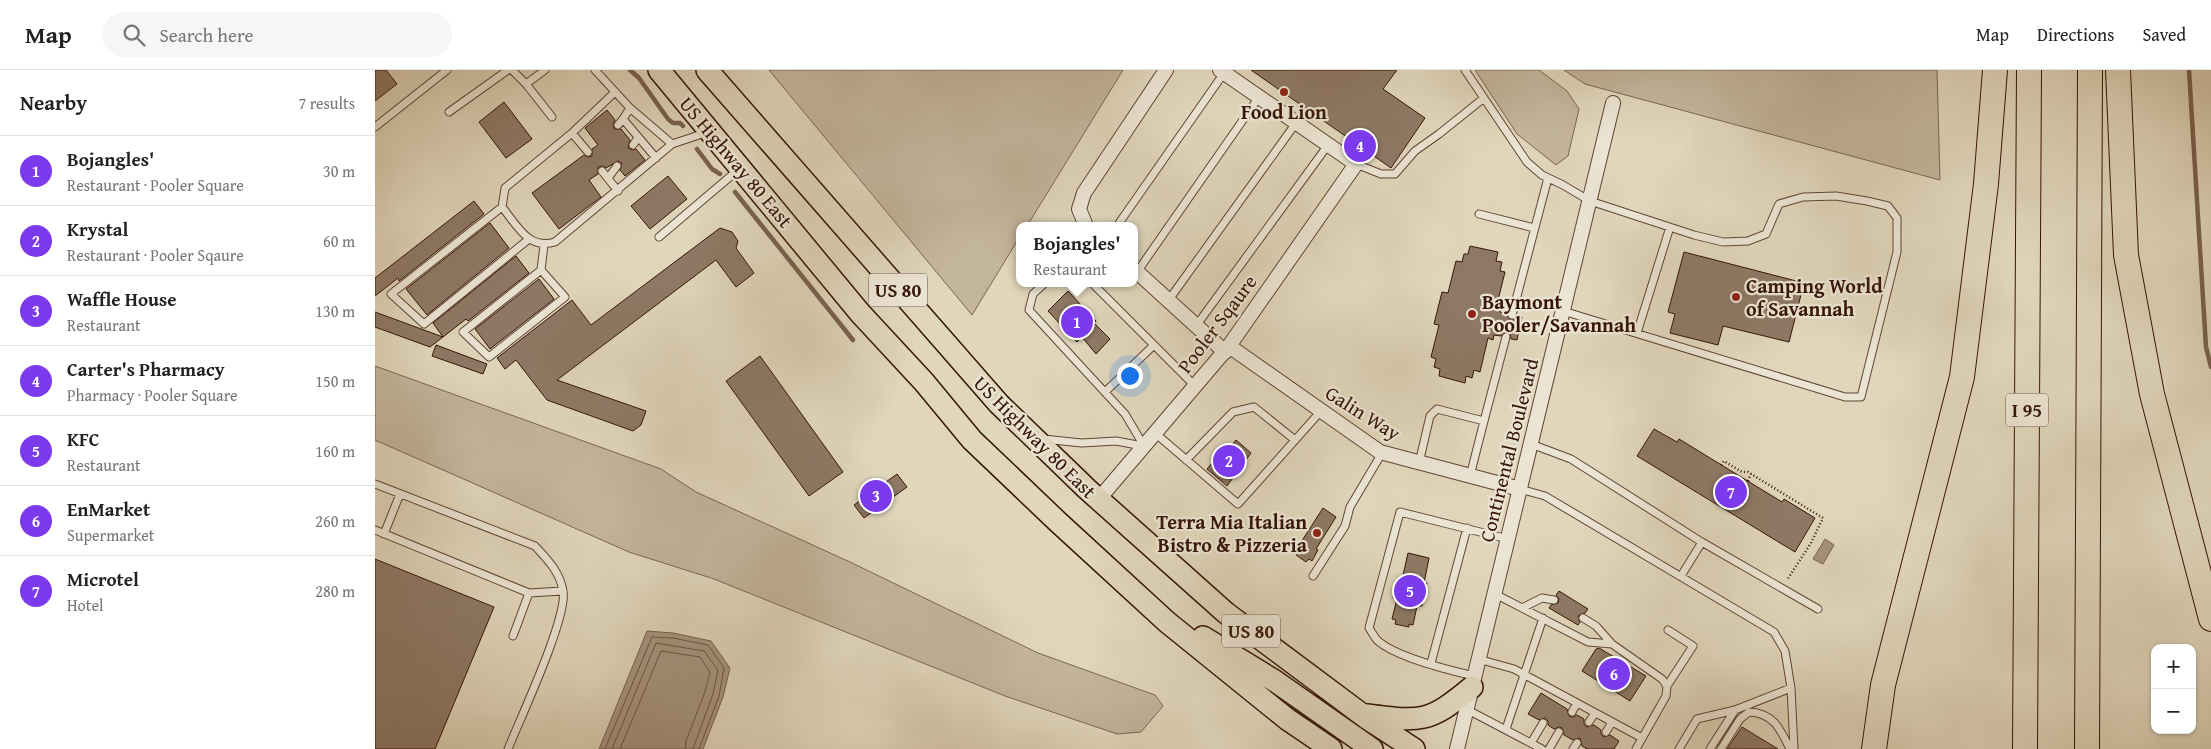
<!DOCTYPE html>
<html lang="en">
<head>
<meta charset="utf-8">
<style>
  :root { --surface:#fff; --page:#f6f6f6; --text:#222; --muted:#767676; --line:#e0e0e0; --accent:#7c3aed }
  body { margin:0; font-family:"Gentium Book Plus",serif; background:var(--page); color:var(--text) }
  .controls { position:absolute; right:15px; bottom:15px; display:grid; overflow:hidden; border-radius:10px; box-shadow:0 1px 4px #0004 }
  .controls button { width:45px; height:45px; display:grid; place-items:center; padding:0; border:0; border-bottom:1px solid var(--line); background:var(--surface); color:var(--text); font:25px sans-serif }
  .you { position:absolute; left:754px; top:305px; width:18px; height:18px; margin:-12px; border:4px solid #fff; border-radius:50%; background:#1a73e8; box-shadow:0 0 0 8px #1a73e833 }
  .badge { display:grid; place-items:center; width:32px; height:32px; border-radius:50%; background:var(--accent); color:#fff; font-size:16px; font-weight:700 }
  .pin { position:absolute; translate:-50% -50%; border:2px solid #fff; box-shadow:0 1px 5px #0006 }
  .popup { position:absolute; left:641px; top:152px; width:122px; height:65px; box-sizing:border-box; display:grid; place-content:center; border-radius:10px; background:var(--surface); filter:drop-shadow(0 1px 4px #0005); font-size:16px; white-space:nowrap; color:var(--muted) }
  .popup b { font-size:19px; color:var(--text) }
  .popup::after { content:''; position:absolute; left:50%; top:100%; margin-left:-10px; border:10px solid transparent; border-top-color:var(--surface) }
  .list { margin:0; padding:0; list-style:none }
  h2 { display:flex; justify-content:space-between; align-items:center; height:65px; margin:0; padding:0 20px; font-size:21px }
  h2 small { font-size:16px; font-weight:400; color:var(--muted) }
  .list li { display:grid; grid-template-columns:32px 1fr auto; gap:15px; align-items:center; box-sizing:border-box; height:70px; padding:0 20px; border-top:1px solid var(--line) }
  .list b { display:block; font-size:19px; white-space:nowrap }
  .list p { margin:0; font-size:16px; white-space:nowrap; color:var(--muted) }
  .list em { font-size:16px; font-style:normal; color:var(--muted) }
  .icon { flex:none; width:28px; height:28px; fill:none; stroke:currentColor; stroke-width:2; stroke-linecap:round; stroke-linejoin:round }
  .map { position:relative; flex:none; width:1836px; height:679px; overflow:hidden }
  header { display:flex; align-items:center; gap:30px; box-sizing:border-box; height:70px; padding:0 25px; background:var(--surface); border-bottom:1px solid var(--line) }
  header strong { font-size:24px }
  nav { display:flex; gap:28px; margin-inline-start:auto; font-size:18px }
  .search { width:350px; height:45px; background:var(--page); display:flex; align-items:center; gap:12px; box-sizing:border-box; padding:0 18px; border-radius:28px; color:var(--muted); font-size:19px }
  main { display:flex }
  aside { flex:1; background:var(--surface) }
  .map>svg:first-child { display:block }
  .green { fill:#c3b59c; stroke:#7c6552 }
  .water { fill:#a6947e; stroke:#79614e }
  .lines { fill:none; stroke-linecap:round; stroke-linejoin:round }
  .shore { stroke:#6e5442; stroke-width:1 }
  .stream { stroke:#79614e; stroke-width:4.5 }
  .building { fill:#8e7965; stroke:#361507 }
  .lane-casing { stroke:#604534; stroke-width:9 }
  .street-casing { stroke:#604534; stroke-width:16 }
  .primary-casing { stroke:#361507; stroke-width:24 }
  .highway-casing { stroke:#361507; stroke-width:26 }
  .path { stroke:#361507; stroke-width:2.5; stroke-dasharray:1 2.5; stroke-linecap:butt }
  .lane { stroke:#ebe4d3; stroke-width:7 }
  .street { stroke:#ebe4d3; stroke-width:14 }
  .primary { stroke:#e0d6bb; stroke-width:21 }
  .highway { stroke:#e0d6bb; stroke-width:24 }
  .poi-dot { fill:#8f2418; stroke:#ebe4d3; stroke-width:2 }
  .labels { text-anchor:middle; stroke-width:4.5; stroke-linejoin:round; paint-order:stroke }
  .shield { fill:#ebe4d3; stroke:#6c5344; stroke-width:1 }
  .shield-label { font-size:19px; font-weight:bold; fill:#361507 }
  .poi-label { font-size:20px; font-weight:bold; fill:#361507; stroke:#ebe4d3; text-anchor:start }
  .street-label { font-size:20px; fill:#361507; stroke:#ebe4d3 }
</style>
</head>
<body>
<header>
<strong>Map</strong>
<div class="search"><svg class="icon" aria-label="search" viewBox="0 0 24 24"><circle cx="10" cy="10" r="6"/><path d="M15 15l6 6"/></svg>Search here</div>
<nav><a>Map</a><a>Directions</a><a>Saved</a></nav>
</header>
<main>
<aside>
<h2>Nearby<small>7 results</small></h2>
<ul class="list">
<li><span class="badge">1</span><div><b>Bojangles'</b><p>Restaurant · Pooler Square</p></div><em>30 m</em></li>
<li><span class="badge">2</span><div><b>Krystal</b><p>Restaurant · Pooler Sqaure</p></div><em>60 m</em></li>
<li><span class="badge">3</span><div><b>Waffle House</b><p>Restaurant</p></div><em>130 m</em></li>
<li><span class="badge">4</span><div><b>Carter's Pharmacy</b><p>Pharmacy · Pooler Square</p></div><em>150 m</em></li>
<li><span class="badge">5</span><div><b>KFC</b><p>Restaurant</p></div><em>160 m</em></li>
<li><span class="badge">6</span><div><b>EnMarket</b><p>Supermarket</p></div><em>260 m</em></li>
<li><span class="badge">7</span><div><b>Microtel</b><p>Hotel</p></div><em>280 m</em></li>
</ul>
</aside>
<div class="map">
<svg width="1836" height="679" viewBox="0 0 1836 679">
  <rect width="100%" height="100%" fill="#e0d6bb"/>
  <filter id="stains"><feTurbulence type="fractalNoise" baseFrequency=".004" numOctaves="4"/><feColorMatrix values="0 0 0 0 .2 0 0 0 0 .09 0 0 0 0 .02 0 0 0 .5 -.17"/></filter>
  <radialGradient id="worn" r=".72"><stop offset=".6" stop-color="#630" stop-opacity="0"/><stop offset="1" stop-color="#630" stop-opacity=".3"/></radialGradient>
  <path class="green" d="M394,0h354l-96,156h-8v12l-47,77z
    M1100,0h64l28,21 12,18 -11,47 -12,9 -39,-31z
    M1189,0h373l3,110 -355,-96z
    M0,296l286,103 35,23 154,70 188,91 117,42 8,11 -22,26 -24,2 -112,-38 -291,-117 -85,-27 -254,-112z"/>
  <path class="water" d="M1450,469l9,6 -11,19 -10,-5z
    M272,561l26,2 38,8 19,27 -7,29 -20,52h-104z"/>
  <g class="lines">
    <path class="shore" d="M230,679l47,-112 21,1 35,7 16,23 -5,28 -20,53
      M237,679l44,-106 48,8 14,19 -5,24 -20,55
      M245,679l41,-98 39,6 10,15 -5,20 -19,49 -1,8"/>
    <path class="stream" d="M255,0l9,8 29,41 5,4h7l3,3
      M1814,0l17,277 5,20
      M322,79l15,20 8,5
      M360,122l118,148"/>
  </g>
  <path class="building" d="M0,0h11l11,14 -22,17z
    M876,0h146l-14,19 42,29 -34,50z
    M129,32l28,37 -26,19 -27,-36z
    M232,40l8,10 -2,5 1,4h7l9,11 -2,8 4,2 4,-1 9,11 -20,16 -5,-6 2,-7 -4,-2 -12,7 -4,-2 -4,1v7l-9,6 12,17 -42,32 -27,-36 52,-38 4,2 4,-1v-7l6,-4 -13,-17z
    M293,106l19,23 -37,30 -19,-23z
    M99,131l10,13 -85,67 -1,-3 -23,18v-18z
    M115,153l19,25 -82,67 -21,-26z
    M345,158l12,4 6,9 -2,7 18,25 -18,14 -20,-27 -159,120 89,31 -5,14 -8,6 -86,-31 -31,-40 -11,9 -8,-11 75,-58 19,25z
    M1095,176l28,6 -2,9 6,1 -2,9 5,1 -8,32 5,1 -2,7 7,2 3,6h4l3,-4 5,1 -5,23 -6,-1 -1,-5 -3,-2 -6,4 -7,-1 -1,5 -5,-2 -8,34 -6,-2 -2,8 -6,-2 -1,7 -26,-7 1,-7 -6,-2 2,-8 -5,-2 8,-32 -5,-1 8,-32 6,1 8,-32 6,1 2,-8h4z
    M1309,182l120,31 -15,59 -66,-16 -5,19 -48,-12 5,-19 -7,-2z
    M141,186l13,17 -61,48 -2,-2 -23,18 -10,-14z
    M164,209l15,20 -64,50 -15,-20z
    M693,221l28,30 -2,2 16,16 -14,15 -14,-17 -5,5 -29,-31z
    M0,242l68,25 -13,10 -55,-20z
    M61,275l51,19 -4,10 -51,-18z
    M385,286l83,116 -34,24 -83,-115z
    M1279,359l23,13 2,-3 103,63 2,-3 31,19 -20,34 -158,-96z
    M861,370l15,13 -24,33 -20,-17 16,-19 3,2z
    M522,404l10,13 -43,31 -10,-13z
    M948,438l13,9 -20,32 2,1 -6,11 -3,-2 -3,3 -10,-7 2,-3 -2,-2z
    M1033,483l21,5 -5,25h3l-5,23h-5l-4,19 -4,-1v3l-14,-3 1,-4 -4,-1 5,-20 -4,-1 5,-19 4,1z
    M0,489l119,48 -59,142h-60z
    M1184,521l29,18 -3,4 -7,3 2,6 -2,3 -29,-17 2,-3 7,-2 1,-4 -3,-4z
    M1224,578l47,28 -16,25 -48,-30 14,-22z
    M1166,623l26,16 2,7 4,1 4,-2 7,4v5l2,3 8,-2 7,5v4l3,3 6,-2 9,6 -5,8h-27l-5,-3 -2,-8 -7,2 -9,-5 -2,-7 -3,-1 -5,2 -6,-4v-4l-3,-3 -6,2 -11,-6z
    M1367,657l36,22h-51z"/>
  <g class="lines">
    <g class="lane-casing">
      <path id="lane" d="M137,0l14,14 19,-14
        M220,0l35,38 42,36 36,-12
        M1090,0l62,92 15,13 21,10 27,16 104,34 29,7 25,-1 18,-7 13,-30 24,-7 33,-1 31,5 21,5 9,12v34l-36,145h-16l-282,-86
        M151,14l26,33
        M240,22l-43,41 -67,55 -3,19c15,18 26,43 53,35l117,-98
        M255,38l-7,11 33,39
        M74,42l59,-42
        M243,55l5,-6
        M0,57l72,-57
        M197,63l16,19
        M258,75l5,-7
        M981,94l25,10h14l20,-23 24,-17 45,-36
        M227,101l16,20
        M233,108l9,-12
        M127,137l-111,87 33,30 105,-85
        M1104,144l55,14
        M742,156l107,-153
        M284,167l79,-67
        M166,200l24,27 -76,60 -26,-25 78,-62 3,-25
        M762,202l122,-175
        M670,213l-12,11 -4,16 96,104 19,32
        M717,213l103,103
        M793,231l128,-178
        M1137,245l36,-137
        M821,256l132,-181
        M1262,263l33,-106
        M730,322l49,-47
        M1109,351l22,-84
        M780,363l83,71 83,-93
        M668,369l39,4 34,-2 27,5
        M1156,374l40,15 129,82 118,68
        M811,390l47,-48 21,-5 41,33
        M1044,393l11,-47 7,-7 47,12 -14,55
        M0,414l160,62c12,13 25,26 28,45 5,26 -43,128 -55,158
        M1145,419l25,7 229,136 11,19 6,37 3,61
        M0,460l154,63 34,-2
        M9,464l16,-40
        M938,506l32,-50 5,-19 32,-54
        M1306,506l21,-34
        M1120,524l93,48 24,2 50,35 5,7 -1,10 -30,53
        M1147,538l20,-10 12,2
        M1208,548l13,8 16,18
        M138,566l16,-43
        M1103,589l36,10 128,69
        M1056,593l36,-135
        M1099,606c-26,-6 -76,-18 -96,-35 -4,-4 -6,-9 -9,-13l31,-116 108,27
        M1292,616l26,-40 -25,-16
        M1091,639l76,40
        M1197,642l5,-9
        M1214,652l6,-9
        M1131,659l37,-111
        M1231,662l6,-10
        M1156,673l12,-20
        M1174,679l10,-17
        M1198,679l4,-6
        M1304,679l18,-30 38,-9
        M1335,679l25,-39 56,-22
        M1346,679l19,-30 9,-7c24,1 31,16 41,37"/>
    </g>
    <g class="street-casing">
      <path id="street" d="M711,156l-7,-17 5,-16 82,-123
        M760,200l90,82
        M854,276l151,106 140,37
        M723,430l131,-154 127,-182 -136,-94
        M1082,679l156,-646"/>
    </g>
    <g class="primary-casing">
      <path id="primary" d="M284,0l201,243 64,69 48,58 86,82 109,100 120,97 44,30
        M332,0l292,334 88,85 139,124 142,106 46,30
        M828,567l72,44 97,68
        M992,645c54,7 62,8 105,-28"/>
    </g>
    <g class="highway-casing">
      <path id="highway" d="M1743,0l8,185 26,139 59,225
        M1499,679l9,-64 79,-308 24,-193 9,-114
        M1650,679l4,-679
        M1712,679l3,-679"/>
    </g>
    <path class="path" d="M1346,395l3,-4 18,11h6l75,46 -12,25 -24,37
      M1373,411l3,-7"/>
    <use href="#lane" class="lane"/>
    <use href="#street" class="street"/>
    <use href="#primary" class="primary"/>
    <use href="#highway" class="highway"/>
  </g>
  <g class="poi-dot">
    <circle cx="909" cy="22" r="5"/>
    <circle cx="1361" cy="227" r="5"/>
    <circle cx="1097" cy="244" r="5"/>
    <circle cx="942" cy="463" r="5"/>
  </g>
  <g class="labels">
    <g class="shield">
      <rect x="494" y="203.5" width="58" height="33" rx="4"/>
      <rect x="1631" y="323.5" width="42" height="33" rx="4"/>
      <rect x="847" y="544.5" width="58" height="33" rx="4"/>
    </g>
    <g class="shield-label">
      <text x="523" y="227">US 80</text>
      <text x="1652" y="347">I 95</text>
      <text x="876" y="568">US 80</text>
    </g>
    <g class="poi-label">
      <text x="909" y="49" text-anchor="middle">Food Lion</text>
      <text x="1371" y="223">Camping World<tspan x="1371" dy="23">of Savannah</tspan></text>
      <text x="1107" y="239">Baymont<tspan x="1107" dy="23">Pooler/Savannah</tspan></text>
      <text x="932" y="459" text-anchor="end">Terra Mia Italian<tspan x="932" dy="23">Bistro &amp; Pizzeria</tspan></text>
    </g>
    <g class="street-label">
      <text transform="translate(361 92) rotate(50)" y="7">US Highway 80 East</text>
      <text transform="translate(842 254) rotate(-53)" y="7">Pooler Sqaure</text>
      <text transform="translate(988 343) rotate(32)" y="7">Galin Way</text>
      <text transform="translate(660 367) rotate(45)" y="7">US Highway 80 East</text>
      <text transform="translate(1134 380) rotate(-76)" y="7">Continental Boulevard</text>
    </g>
  </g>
  <rect width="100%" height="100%" filter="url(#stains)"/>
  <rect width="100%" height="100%" fill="url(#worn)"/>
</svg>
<div class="controls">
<button>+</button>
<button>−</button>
</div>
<div class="you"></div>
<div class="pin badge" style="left:702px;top:252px">1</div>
<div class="popup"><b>Bojangles'</b>Restaurant</div>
<div class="pin badge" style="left:854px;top:391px">2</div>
<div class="pin badge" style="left:501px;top:426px">3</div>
<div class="pin badge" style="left:985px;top:76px">4</div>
<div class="pin badge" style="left:1035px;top:521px">5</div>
<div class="pin badge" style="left:1239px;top:604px">6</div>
<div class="pin badge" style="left:1356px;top:422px">7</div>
</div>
</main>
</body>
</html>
